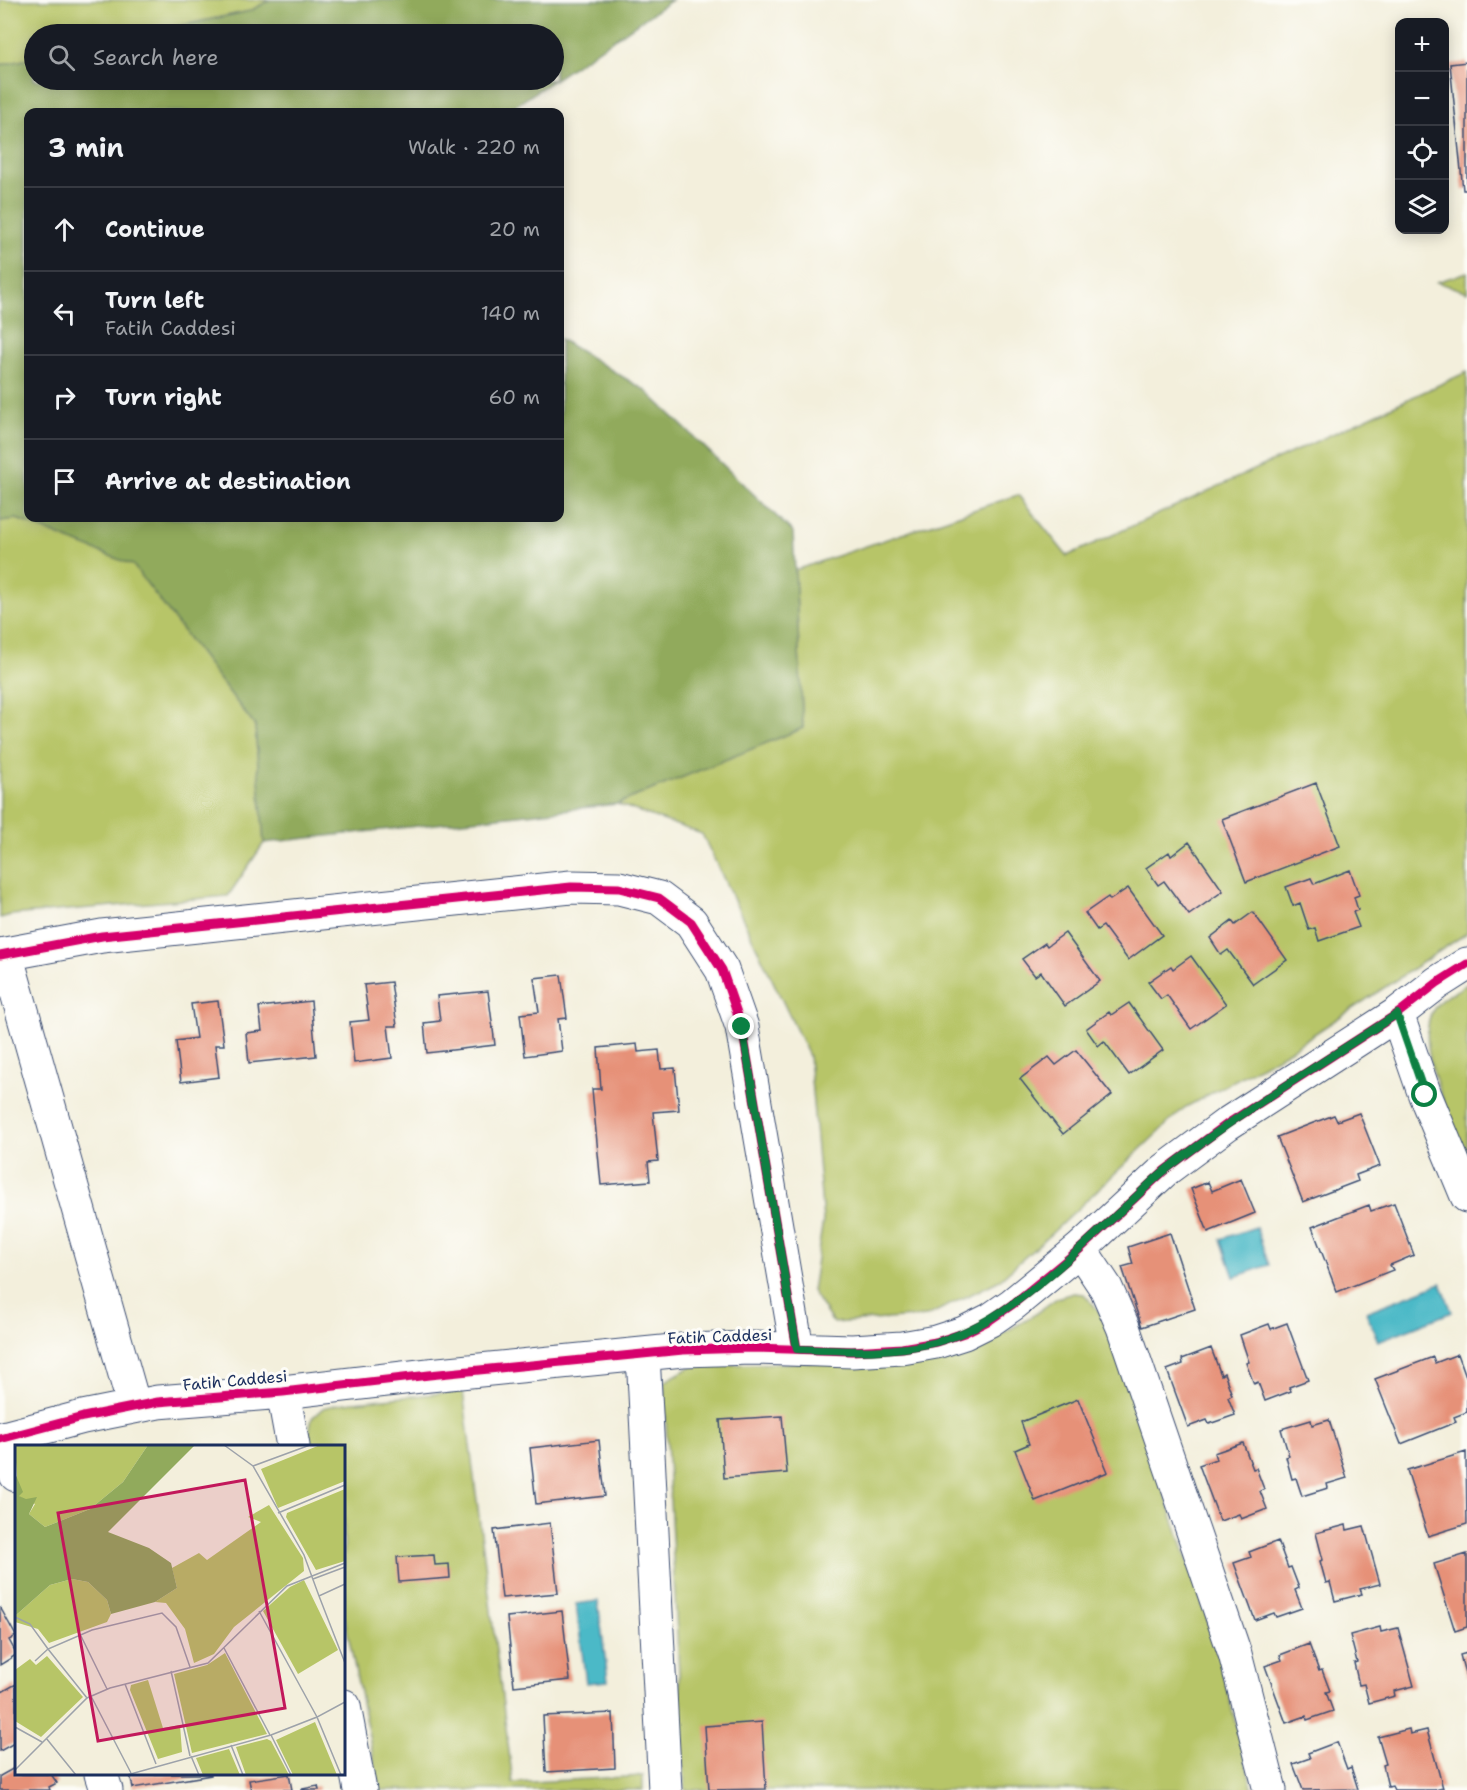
<!DOCTYPE html>
<html lang="en">
<head>
<meta charset="utf-8">
<style>
  :root { --surface:#171b24; --page:#242831; --text:#f1f3f6; --muted:#9ea1a6; --line:#363941 }
  body { margin:0; font-family:"Shantell Sans",sans-serif; background:var(--page); color:var(--text) }
  .controls { position:absolute; right:18px; top:18px; display:grid; overflow:hidden; border-radius:12px; box-shadow:0 3px 15px #0003 }
  .controls button { width:54px; height:54px; display:grid; place-items:center; padding:0; border:0; border-bottom:2px solid var(--line); background:var(--surface); color:var(--text); font:30px sans-serif }
  .stop { position:absolute; width:18px; height:18px; margin:-14px; border:4px solid #0b8043; border-radius:50%; background:#fff }
  .stop.end { background:#0b8043; border-color:#fff; box-shadow:0 2px 6px #0008 }
  .list { margin:0; padding:0; list-style:none }
  h2 { display:flex; justify-content:space-between; align-items:center; height:78px; margin:0; padding:0 24px; font-size:26px }
  h2 small { font-size:20px; font-weight:400; color:var(--muted) }
  .list li { display:grid; grid-template-columns:39px 1fr auto; gap:18px; align-items:center; box-sizing:border-box; height:84px; padding:0 24px; border-top:2px solid var(--line) }
  .list b { display:block; font-size:22px; white-space:nowrap }
  .list p { margin:0; font-size:20px; white-space:nowrap; color:var(--muted) }
  .list em { font-size:20px; font-style:normal; color:var(--muted) }
  .icon { flex:none; width:33px; height:33px; fill:none; stroke:currentColor; stroke-width:2; stroke-linecap:round; stroke-linejoin:round }
  .map { position:relative; flex:none; width:1467px; height:1790px; overflow:hidden }
  .search { position:absolute; background:var(--surface); box-shadow:0 3px 15px #0003; left:24px; top:24px; width:540px; height:66px; display:flex; align-items:center; gap:15px; box-sizing:border-box; padding:0 21px; border-radius:33px; color:var(--muted); font-size:22px }
  .panel { position:absolute; background:var(--surface); box-shadow:0 3px 15px #0003; left:24px; top:108px; width:540px; height:414px; border-radius:12px }
  .map>svg:first-child { display:block }
  .green { fill:#b7c567; stroke:#697a62; stroke-width:1.5 }
  .forest { fill:#91aa5c; stroke:#566c5d; stroke-width:1.5 }
  .water { fill:#4cb9c7; stroke:#347492; stroke-width:1.5 }
  .building { fill:#e69178 }
  .lines { fill:none; stroke-linecap:round; stroke-linejoin:round }
  .minor-casing { stroke:#3b4c71; stroke-width:35 }
  .minor { stroke:#fff; stroke-width:33 }
  .cycleway-casing { stroke:#fdfcf7; stroke-width:13 }
  .cycleway { stroke:#d6006c; stroke-width:9 }
  .route { stroke:#0b8043; stroke-width:8 }
  .labels { text-anchor:middle; stroke-width:6; stroke-linejoin:round; paint-order:stroke }
  .street-label { font-size:16px; fill:#1b2f5e; stroke:#fdfcf7 }
  .inset-road { fill:none; stroke:#9da2aa; stroke-width:1.5 }
  .view { fill:#c2185b; fill-opacity:0.15; stroke:#c2185b; stroke-width:3 }
  .inset-edge { fill:none; stroke:#1b2f5e; stroke-width:3 }
</style>
</head>
<body>
<div class="map">
<svg width="1467" height="1790" viewBox="0 0 1467 1790">
  <rect width="100%" height="100%" fill="#fdfcf7"/>
  <filter id="ink" filterUnits="userSpaceOnUse"><feTurbulence type="fractalNoise" baseFrequency=".0167" numOctaves="2"/><feDisplacementMap in="SourceGraphic" scale="12" xChannelSelector="R" yChannelSelector="G"/><feConvolveMatrix kernelMatrix="1 2 1 2 8 2 1 2 1" color-interpolation-filters="sRGB"/></filter>
  <filter id="wash" filterUnits="userSpaceOnUse"><feTurbulence type="fractalNoise" baseFrequency=".008" numOctaves="4" result="noise"/><feDisplacementMap in="SourceGraphic" scale="24" xChannelSelector="R" yChannelSelector="G"/><feGaussianBlur stdDeviation="1.35" result="paint"/><feColorMatrix in="noise" values="0 0 0 0 0 0 0 0 0 0 0 0 0 0 0 0 0 1.4 0 .05"/><feComposite in="paint" operator="in"/></filter>
  <g filter="url(#wash)">
    <rect width="100%" height="100%" fill="#f3efdc"/>
    <path class="green" d="M0,0h270l-20,11 -108,23h-108v24l-34,7z
      M1467,272v20l-30,-10z
      M1467,372v561l-177,117 -106,58 -132,125 -54,48 -71,35 -94,7 -21,-32 11,-71 -14,-164 -107,-222 -85,-30 186,-76 -8,-158 223,-75 49,61z
      M17,519l116,46 122,161 9,117 -36,53 -217,19 -11,3v-397z
      M1467,984v171c-15,-36 -61,-119 -28,-153 7,-7 20,-12 28,-18z
      M1073,1293l11,1 15,17 13,26 101,299 40,154h-568l-21,-408 28,-16 240,-8 55,-16 41,-23 29,-21z
      M463,1391l50,392 130,-7v14h-263l-36,-175v-169h-36l-1,-4 5,-24 11,-10 21,-5z"/>
    <path class="forest" d="M270,0h402l-166,112h-478v406h532v-179l85,51 148,142 10,196 -186,76 -353,39 -9,-117 -122,-161 -116,-46 -17,2v-456l34,-7v22h520v-46h-412l108,-23z"/>
    <path class="water" d="M1256,1227l13,38 -35,12 -13,-38z
      M1441,1283l11,29 -74,29 -12,-29z
      M598,1601l10,80 -22,2 -10,-79z"/>
    <g id="blocks">
      <path class="building" d="M1467,62v128h-4l-13,-126z
        M1316,783l24,63 -94,36 -24,-63z
        M1189,842l34,49 -34,24 -25,-34 -6,4 -12,-17 23,-16 2,4z
        M1350,870l9,25 -5,2 4,13 -5,2 6,15 -40,14 -4,-13 -6,2 -9,-27 -7,3 -7,-19 25,-9 3,6z
        M1128,888l34,47 -34,25 -25,-34 -6,4 -12,-17 23,-16 2,3z
        M1253,912l34,48 -34,24 -25,-34 -7,5 -11,-17 22,-17 3,4z
        M1065,933l35,48 -35,25 -24,-34 -6,4 -13,-17 23,-16 2,3z
        M1191,956l35,48 -35,25 -24,-34 -6,4 -13,-17 23,-16 2,3z
        M561,975l6,43 -9,1 4,32 -37,5 -5,-42 19,-2 -5,-34z
        M391,982l6,44h-9l4,32 -38,5 -4,-41 19,-2 -5,-35z
        M488,991l7,54 -68,8 -3,-30 16,-2 -3,-25z
        M218,1001l6,44h-9l4,32 -38,5 -5,-41 20,-3 -5,-34z
        M311,1001l5,55 -67,7 -3,-30 16,-2 -3,-24z
        M1129,1003l34,47 -34,25 -25,-34 -6,5 -12,-17 23,-17 2,3z
        M637,1044l1,8 21,-2 2,19 14,-1 4,42 -26,2 5,49 -10,1 2,19 -49,4 -9,-96h9l-3,-41z
        M1076,1050l36,45 -49,39 -43,-55 29,-22 7,8z
        M1359,1113l21,53 -24,9 2,6 -55,21 -26,-65 57,-22 3,6z
        M1241,1179l14,34 -47,19 -17,-43 17,-7 4,9z
        M1394,1203l20,52 -24,10 3,5 -56,22 -25,-65 57,-22 2,6z
        M1170,1233l25,76 -53,18 -20,-60 11,-3 -5,-17z
        M1287,1323l21,57 -19,7 2,4 -26,10 -7,-19 -4,2 -8,-21 3,-1 -9,-27 29,-11 2,5z
        M1211,1348l10,27 3,-2 8,22 -4,2 7,18 -26,9 -2,-4 -19,7 -21,-57 16,-6 -1,-5z
        M1458,1354l9,25v33l-13,5 2,5 -55,22 -26,-65 58,-22 2,6z
        M1078,1399l30,73 -73,29 -20,-51 14,-6 -8,-22z
        M782,1416l5,57 -63,5 -4,-58z
        M1311,1420l1,5 17,-5 18,58 -20,6 1,4 -26,8 -6,-18 -4,1 -6,-22 3,-1 -8,-27z
        M599,1440l6,56 -69,8 -6,-56z
        M1243,1443l10,26 3,-1 8,21 -4,2 7,18 -26,10 -2,-5 -19,7 -21,-56 17,-6 -2,-6z
        M1466,1452l1,72 -39,12 -21,-66z
        M550,1523l8,70 -56,5 -8,-68z
        M1346,1525l1,5 17,-4 16,58 -20,5 2,5 -27,7 -5,-19 -4,1 -6,-22 3,-1 -7,-27z
        M1278,1541l10,27 3,-1 8,21 -4,2 7,18 -26,9 -2,-4 -19,7 -21,-57 17,-6 -2,-5z
        M1467,1554v73l-12,4 -21,-67z
        M434,1555l1,10 14,-1 1,14 -51,4 -2,-25z
        M0,1607l16,29 -7,4 7,13v2l-16,10z
        M562,1611l8,69 -56,6 -7,-69z
        M1380,1627l1,5 17,-4 16,58 -20,5 1,5 -26,7 -5,-19 -5,1 -5,-22 3,-1 -7,-27z
        M1309,1644l10,27 3,-1 8,21 -4,1 7,19 -26,9 -1,-4 -20,7 -21,-57 17,-6 -2,-5z
        M1467,1653v24h-1l-6,-22z
        M16,1684v58l-16,9v-58z
        M613,1713l2,55 -69,4 -3,-56z
        M762,1722l4,67 -57,1 -4,-64z
        M1409,1729l1,5 17,-4 16,58 -8,2h-41l-2,-4 -4,1 -5,-22 3,-1 -8,-27z
        M1337,1742l10,27 4,-2 7,22 -55,1 -10,-26 17,-6 -2,-5z
        M16,1767v7h35l6,9 -8,4 1,3h-50v-14z
        M130,1774h81v1l-78,13z
        M289,1774l3,16h-41l-2,-10z
        M318,1786l1,4h-17v-1z"/>
    </g>
  </g>
  <g filter="url(#ink)">
    <use href="#blocks" fill-opacity="0" stroke="#3b4c71" stroke-width="1.5"/>
    <g class="lines">
      <g class="minor-casing">
        <path id="minor" d="M6,954l128,452
          M0,955l102,-19 469,-49 48,1 40,10 32,24 31,48 20,57 55,322
          M1397,1014l28,81 42,101
          M1080,1249l26,39 17,39 112,327 35,136
          M643,1354l22,436
          M283,1392l10,54
          M6,1437l10,38
          M0,1439l83,-22 75,-15 125,-10 146,-17 254,-25 69,-2 100,3 50,-3 34,-6 28,-9 26,-13 23,-16 67,-55 85,-79 62,-46 170,-110 40,-31 30,-19
          M344,1706l16,84
          M101,1774l5,16"/>
      </g>
      <use href="#minor" class="minor"/>
      <g class="cycleway-casing">
        <path id="cycleway" d="M0,955l102,-19 469,-49 48,1 40,10 32,24 31,48 20,57 55,322
          M0,1439l83,-22 75,-15 125,-10 146,-17 254,-25 69,-2 100,3 50,-3 34,-6 28,-9 26,-13 23,-16 67,-55 85,-79 62,-46 170,-110 40,-31 30,-19"/>
      </g>
      <use href="#cycleway" class="cycleway"/>
    </g>
  </g>
  <g class="lines" filter="url(#ink)">
    <path class="route" d="M742,1027l55,322c46,2 95,5 140,-7 71,-20 137,-88 190,-137 14,-12 26,-26 41,-37 73,-56 152,-104 229,-154l28,81"/>
  </g>
  <g class="labels">
    <g class="street-label">
      <text transform="translate(720 1336) rotate(-2)" y="6">Fatih Caddesi</text>
      <text transform="translate(235 1380) rotate(-5)" y="6">Fatih Caddesi</text>
    </g>
  </g>
  <g transform="translate(15 1445)">
    <rect width="330" height="330" fill="#f3efdc"/>
    <path d="M0,0h133l-25,37 -33,27 -45,18 -16,-13 6,-10 -17,-8zM305,0h25v36l-67,27 -17,-39zM330,44v72l-29,9 -30,-53 1,-4zM254,60l34,53 1,13 -70,56 -20,27 -20,9 -9,-34 -19,-26 -11,-1 22,-14 -5,-20 27,-15 8,7 54,-38 -13,-5zM57,134l16,3 19,18 4,14 -4,8 -58,21 -11,-14 -23,-7v-6l35,-31zM289,135l34,70 -40,24 -35,-63 27,-24zM210,208l42,81 -75,19 -18,-79 33,-9zM32,211l36,41 -42,40 -26,-16v-51l15,-11 6,6zM133,235l15,48 17,-3 2,27 -24,7 -28,-69 1,-5zM300,277l22,53h-44l-17,-35zM252,294l4,2 18,34h-43l-10,-28zM214,304l11,26h-37l-7,-17z" fill="#b7c567"/>
    <path d="M133,0h47l-87,87 41,16 22,15 6,25 -22,14 -44,12 -4,-14 -19,-18 -16,-3 -22,6 -35,31v-143l8,19 -4,4 7,3 11,-2 -8,17 16,13 45,-18 33,-27z" fill="#91aa5c"/>
    <path class="inset-road" d="M209,0l29,21 51,89 15,41 26,-12M238,21l57,-21M263,68l67,-28M298,134l32,-12M304,151l26,67M0,172l15,7 18,25 -13,12M65,189l27,55M209,203l46,87M156,226l19,85M110,239l31,80M76,251l40,77M72,253l-39,-49 44,-19 70,-17 14,14 14,40M0,282l27,15M256,290l20,40M31,293l30,37M216,300l12,30M176,311l8,19M0,325l72,-72 23,-10 98,-25 79,-77 58,-23M112,330l144,-40 46,-18 -58,-106M326,330l-24,-58 28,-15"/>
    <path class="view" d="M230,35l40,228 -187,33 -40,-228z"/>
    <rect width="330" height="330" class="inset-edge"/>
  </g>
</svg>
<div class="controls">
<button>+</button>
<button>−</button>
<button><svg class="icon" aria-label="locate" viewBox="0 0 24 24"><circle cx="12" cy="12" r="6"/><path d="M12 2v4M12 18v4M2 12h4M18 12h4"/></svg></button>
<button><svg class="icon" aria-label="layers" viewBox="0 0 24 24"><path d="M12 4l9 5-9 5-9-5zM3 14l9 5 9-5"/></svg></button>
</div>
<div class="stop" style="left:1425px;top:1095px"></div>
<div class="stop end" style="left:742px;top:1027px"></div>
<div class="search"><svg class="icon" aria-label="search" viewBox="0 0 24 24"><circle cx="10" cy="10" r="6"/><path d="M15 15l6 6"/></svg>Search here</div>
<section class="panel">
<h2>3 min<small>Walk · 220 m</small></h2>
<ul class="list">
<li><svg class="icon" aria-label="ahead" viewBox="0 0 24 24"><path d="M12 20V5M6 11l6-6 6 6"/></svg><div><b>Continue</b></div><em>20 m</em></li>
<li><svg class="icon" aria-label="left" viewBox="0 0 24 24"><path d="M17 20v-9H6M10 6l-5 5 5 5"/></svg><div><b>Turn left</b><p>Fatih Caddesi</p></div><em>140 m</em></li>
<li><svg class="icon" aria-label="right" viewBox="0 0 24 24"><path d="M7 20v-9h11M14 6l5 5-5 5"/></svg><div><b>Turn right</b></div><em>60 m</em></li>
<li><svg class="icon" aria-label="arrive" viewBox="0 0 24 24"><path d="M6 21V4h12l-3 4 3 4H6"/></svg><div><b>Arrive at destination</b></div></li>
</ul>
</section>
</div>
</body>
</html>
